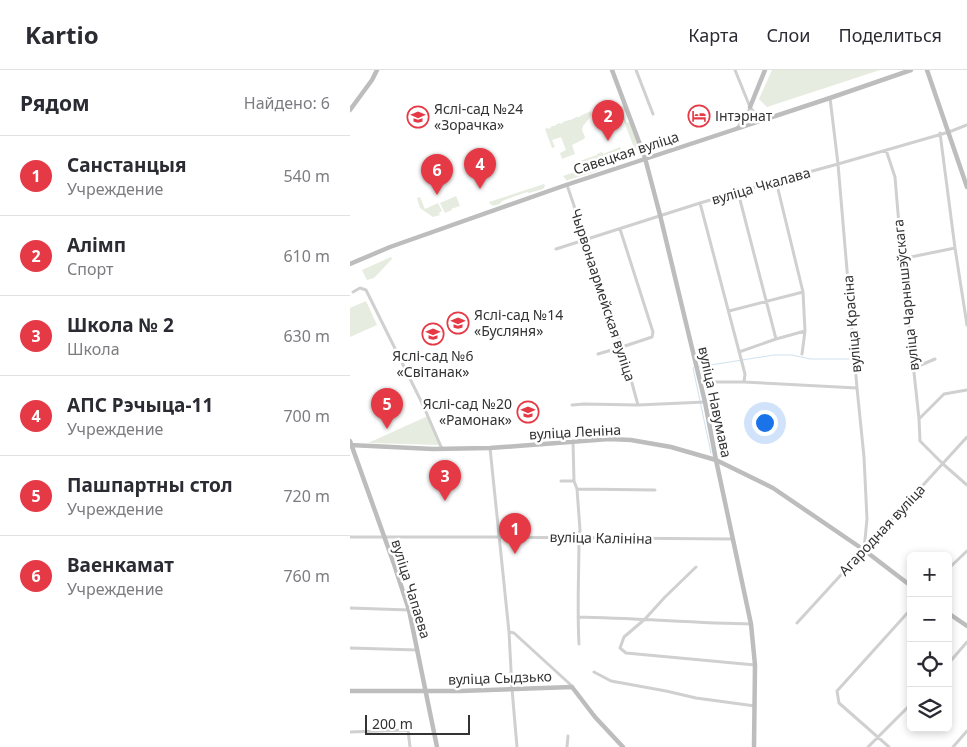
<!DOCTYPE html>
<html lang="ru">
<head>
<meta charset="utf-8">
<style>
  :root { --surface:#fff; --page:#f2f2f3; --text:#2b2b33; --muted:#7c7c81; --line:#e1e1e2; --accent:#e63946 }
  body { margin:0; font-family:"Noto Sans",sans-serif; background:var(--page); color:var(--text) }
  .controls { position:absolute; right:15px; bottom:15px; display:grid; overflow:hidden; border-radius:8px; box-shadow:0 2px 8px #0003 }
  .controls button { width:45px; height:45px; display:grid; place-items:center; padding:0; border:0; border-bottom:1px solid var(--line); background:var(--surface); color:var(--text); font:25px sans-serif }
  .scale { position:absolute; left:15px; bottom:12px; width:105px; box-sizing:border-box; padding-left:5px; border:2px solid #333; border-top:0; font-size:14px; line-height:18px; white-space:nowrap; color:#333; -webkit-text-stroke:4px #fff; paint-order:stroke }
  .you { position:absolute; left:414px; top:352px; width:18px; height:18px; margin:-12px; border:4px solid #fff; border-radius:50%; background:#1a73e8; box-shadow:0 0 0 8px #1a73e833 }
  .badge { display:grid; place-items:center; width:32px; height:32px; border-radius:50%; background:var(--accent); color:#fff; font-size:16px; font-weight:700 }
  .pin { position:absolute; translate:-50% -41px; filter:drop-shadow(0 1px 2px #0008) }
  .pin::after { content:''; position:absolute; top:26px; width:18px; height:15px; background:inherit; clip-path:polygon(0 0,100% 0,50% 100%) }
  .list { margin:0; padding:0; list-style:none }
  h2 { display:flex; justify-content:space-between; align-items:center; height:65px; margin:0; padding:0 20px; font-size:21px }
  h2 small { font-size:16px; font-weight:400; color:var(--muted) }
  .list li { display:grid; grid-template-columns:32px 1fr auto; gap:15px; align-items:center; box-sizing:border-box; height:80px; padding:0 20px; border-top:1px solid var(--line) }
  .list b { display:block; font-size:19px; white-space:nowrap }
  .list p { margin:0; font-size:16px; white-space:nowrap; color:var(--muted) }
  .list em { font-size:16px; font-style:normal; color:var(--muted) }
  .icon { flex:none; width:28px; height:28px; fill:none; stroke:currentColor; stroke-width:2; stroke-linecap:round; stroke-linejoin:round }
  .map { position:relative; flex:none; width:617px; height:677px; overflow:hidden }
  header { display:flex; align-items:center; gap:30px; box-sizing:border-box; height:70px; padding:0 25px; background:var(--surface); border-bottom:1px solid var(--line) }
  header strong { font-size:24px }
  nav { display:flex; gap:28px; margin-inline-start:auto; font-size:18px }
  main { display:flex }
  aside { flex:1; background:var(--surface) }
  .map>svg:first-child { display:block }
  .green { fill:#e6ecdf }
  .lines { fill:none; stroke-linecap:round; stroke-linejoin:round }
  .stream { stroke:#cfe2ee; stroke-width:1 }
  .street { stroke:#d0d0d0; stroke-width:3 }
  .secondary { stroke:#bdbdbd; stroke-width:4.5 }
  .labels { text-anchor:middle; stroke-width:5; stroke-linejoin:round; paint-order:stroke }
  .poi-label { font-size:14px; fill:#333; stroke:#fff; text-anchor:start }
  .street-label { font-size:14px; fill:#333; stroke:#fff }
</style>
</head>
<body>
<header>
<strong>Kartio</strong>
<nav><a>Карта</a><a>Слои</a><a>Поделиться</a></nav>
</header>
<main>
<aside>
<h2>Рядом<small>Найдено: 6</small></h2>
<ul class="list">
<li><span class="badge">1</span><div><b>Санстанцыя</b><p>Учреждение</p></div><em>540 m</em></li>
<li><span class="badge">2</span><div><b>Алімп</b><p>Спорт</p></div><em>610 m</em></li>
<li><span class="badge">3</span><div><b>Школа № 2</b><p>Школа</p></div><em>630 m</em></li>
<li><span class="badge">4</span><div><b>АПС Рэчыца-11</b><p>Учреждение</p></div><em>700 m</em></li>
<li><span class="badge">5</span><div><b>Пашпартны стол</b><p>Учреждение</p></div><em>720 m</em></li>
<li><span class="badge">6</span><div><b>Ваенкамат</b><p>Учреждение</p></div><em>760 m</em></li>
</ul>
</aside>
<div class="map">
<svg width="617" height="677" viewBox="0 0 617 677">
  <rect width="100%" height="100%" fill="#fff"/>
  <path class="green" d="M422,0h108l-113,37 -8,-8z
    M268,36h3l3,1 2,3 -3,3 3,9 5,1 9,26 -5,1z
    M241,41l1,4 -9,11 -1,4 3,7 -1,2 -12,6 3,9 -13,5 -2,-6 6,-3 -5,-13 -9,3 3,7 -3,1 -7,-19 3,-1 1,1 3,-3h4l-1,-1 5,-2 1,1c5,-5 11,-3 15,-7h4v-1z
    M270,77l1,2 -4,7 -36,12 -7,-5 23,-8v-1l5,-2 1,2z
    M248,94h2l2,4 -8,4 -26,8 -1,1 -4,-5z
    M194,114l1,2 -2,3 -14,4 -2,-1 -25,9 -1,2c-4,2 -9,5 -12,-1z
    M106,126l4,10 -9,3 1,1 -7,3 -5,-10z
    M70,127l5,12 13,-6 4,8 -3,2 1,2 -7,2 -13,-9 -3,-10z
    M41,187l1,2 -18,19 -7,2 -5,-10z
    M16,231l11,24 -27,12v-29z
    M78,346l13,29 -73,-2z"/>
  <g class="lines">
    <path class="stream" d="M344,297l-1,1 18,85
      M348,297l76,-12h18l18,4h39"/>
    <path class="street" d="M286,0l17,44
      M385,0l15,37 3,4v12
      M480,28l8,66 19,224 7,69 3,62 -3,31
      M403,41l11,8
      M387,58l10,-14 3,-6
      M590,63l15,115 12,77
      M536,80l9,27 7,84 17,158 1,22 23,23 24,21
      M426,111l27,111 2,39 -3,23
      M217,115l55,162 16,58
      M388,122l38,147
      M350,133l45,171 -1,8
      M206,179l144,-46 76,-22 62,-17 111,-32 18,-7
      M551,189l54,-11
      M3,222l7,-4 6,2 57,115 19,44
      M379,241l74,-19
      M389,282l37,-13 29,-8
      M248,284l24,-7 30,-10 1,-5 -33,-103
      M564,298l21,-9
      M350,312h44l113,6
      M222,335l12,-1 54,1 67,-3
      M570,348l24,-24 23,-4
      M223,372l1,39 3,8 3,41 -1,8c0,35 -2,70 0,106
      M140,378l19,184 3,57 5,58
      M211,411h13
      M227,419l78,1
      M0,467h142l241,2
      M346,497l-31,30 -20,22 -21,18 -4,11 6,5 129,12
      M598,499l19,-18
      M0,538l59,2
      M228,547c58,1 115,6 173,7
      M447,553l170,-186
      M159,562l5,1 58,53
      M0,578l67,2
      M598,594l19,-22
      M244,602l17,9 55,10 30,7 59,8
      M0,662l58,-2 2,17
      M217,677l1,-11
      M518,677l43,-43
      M539,677l-50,-44 -2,-12 74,-82
      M603,677l14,-16"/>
    <path class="secondary" d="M262,0l33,88 15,57 45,187 11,58 35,164 4,41 -1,82
      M577,0l40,117
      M400,37l15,-37
      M0,40l22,-30 5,-10
      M0,194l40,-17 176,-62 264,-87 81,-28
      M0,371l44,123 15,46 28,137
      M0,375l83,4 57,-1 119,-9 22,1 40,7 45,13 57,28 91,62 47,36
      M598,543l19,13
      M0,621h110l112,-4 23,30 28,30"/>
  </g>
  <defs>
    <g id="hotel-ring" transform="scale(1.125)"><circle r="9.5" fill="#fff" stroke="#e63946" stroke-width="1.5"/><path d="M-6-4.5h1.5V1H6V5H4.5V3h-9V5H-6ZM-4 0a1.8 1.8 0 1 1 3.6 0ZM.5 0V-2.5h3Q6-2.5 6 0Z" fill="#e63946"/></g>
    <g id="school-ring" transform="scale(1.125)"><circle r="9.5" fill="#fff" stroke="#e63946" stroke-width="1.5"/><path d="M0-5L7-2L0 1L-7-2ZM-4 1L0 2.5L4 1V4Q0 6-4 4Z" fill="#e63946"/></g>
  </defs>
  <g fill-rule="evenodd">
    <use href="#hotel-ring" x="349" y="46"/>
    <use href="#school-ring" x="68" y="47"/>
    <use href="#school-ring" x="108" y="253"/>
    <use href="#school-ring" x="83" y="264"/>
    <use href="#school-ring" x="178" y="342"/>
  </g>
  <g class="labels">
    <g class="poi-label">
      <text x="84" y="44">Яслі-сад №24<tspan x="84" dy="16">«Зорачка»</tspan></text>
      <text x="365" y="51">Інтэрнат</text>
      <text x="124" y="250">Яслі-сад №14<tspan x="124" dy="16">«Бусляня»</tspan></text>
      <text x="83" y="291" text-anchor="middle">Яслі-сад №6<tspan x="83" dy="16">«Світанак»</tspan></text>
      <text x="162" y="339" text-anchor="end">Яслі-сад №20<tspan x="162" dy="16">«Рамонак»</tspan></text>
    </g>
    <g class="street-label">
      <text transform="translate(276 83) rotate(-18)" y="5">Савецкая вуліца</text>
      <text transform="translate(411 116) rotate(-16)" y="5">вуліца Чкалава</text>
      <text transform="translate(253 225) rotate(72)" y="5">Чырвонаармейская вуліца</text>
      <text transform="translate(556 225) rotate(-96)" y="5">вуліца Чарнышэўскага</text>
      <text transform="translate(502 254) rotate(-95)" y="5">вуліца Красіна</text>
      <text transform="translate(365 332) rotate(78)" y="5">вуліца Навумава</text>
      <text transform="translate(225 362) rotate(-3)" y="5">вуліца Леніна</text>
      <text transform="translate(532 460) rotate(-47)" y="5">Агародная вуліца</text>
      <text transform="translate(251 468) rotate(1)" y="5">вуліца Калініна</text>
      <text transform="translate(61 519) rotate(73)" y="5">вуліца Чапаева</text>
      <text transform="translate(150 608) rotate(-2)" y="5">вуліца Сыдзько</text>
    </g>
  </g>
</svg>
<div class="controls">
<button>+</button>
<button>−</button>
<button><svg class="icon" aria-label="locate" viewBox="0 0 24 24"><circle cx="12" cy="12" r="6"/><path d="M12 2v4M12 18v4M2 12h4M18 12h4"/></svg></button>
<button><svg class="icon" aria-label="layers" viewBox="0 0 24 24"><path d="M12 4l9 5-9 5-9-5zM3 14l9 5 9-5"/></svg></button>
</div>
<div class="scale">200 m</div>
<div class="you"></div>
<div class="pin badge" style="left:165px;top:484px">1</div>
<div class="pin badge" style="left:258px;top:71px">2</div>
<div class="pin badge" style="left:95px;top:431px">3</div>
<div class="pin badge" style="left:130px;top:119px">4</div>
<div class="pin badge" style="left:37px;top:359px">5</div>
<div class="pin badge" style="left:87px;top:125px">6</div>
</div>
</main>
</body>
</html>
